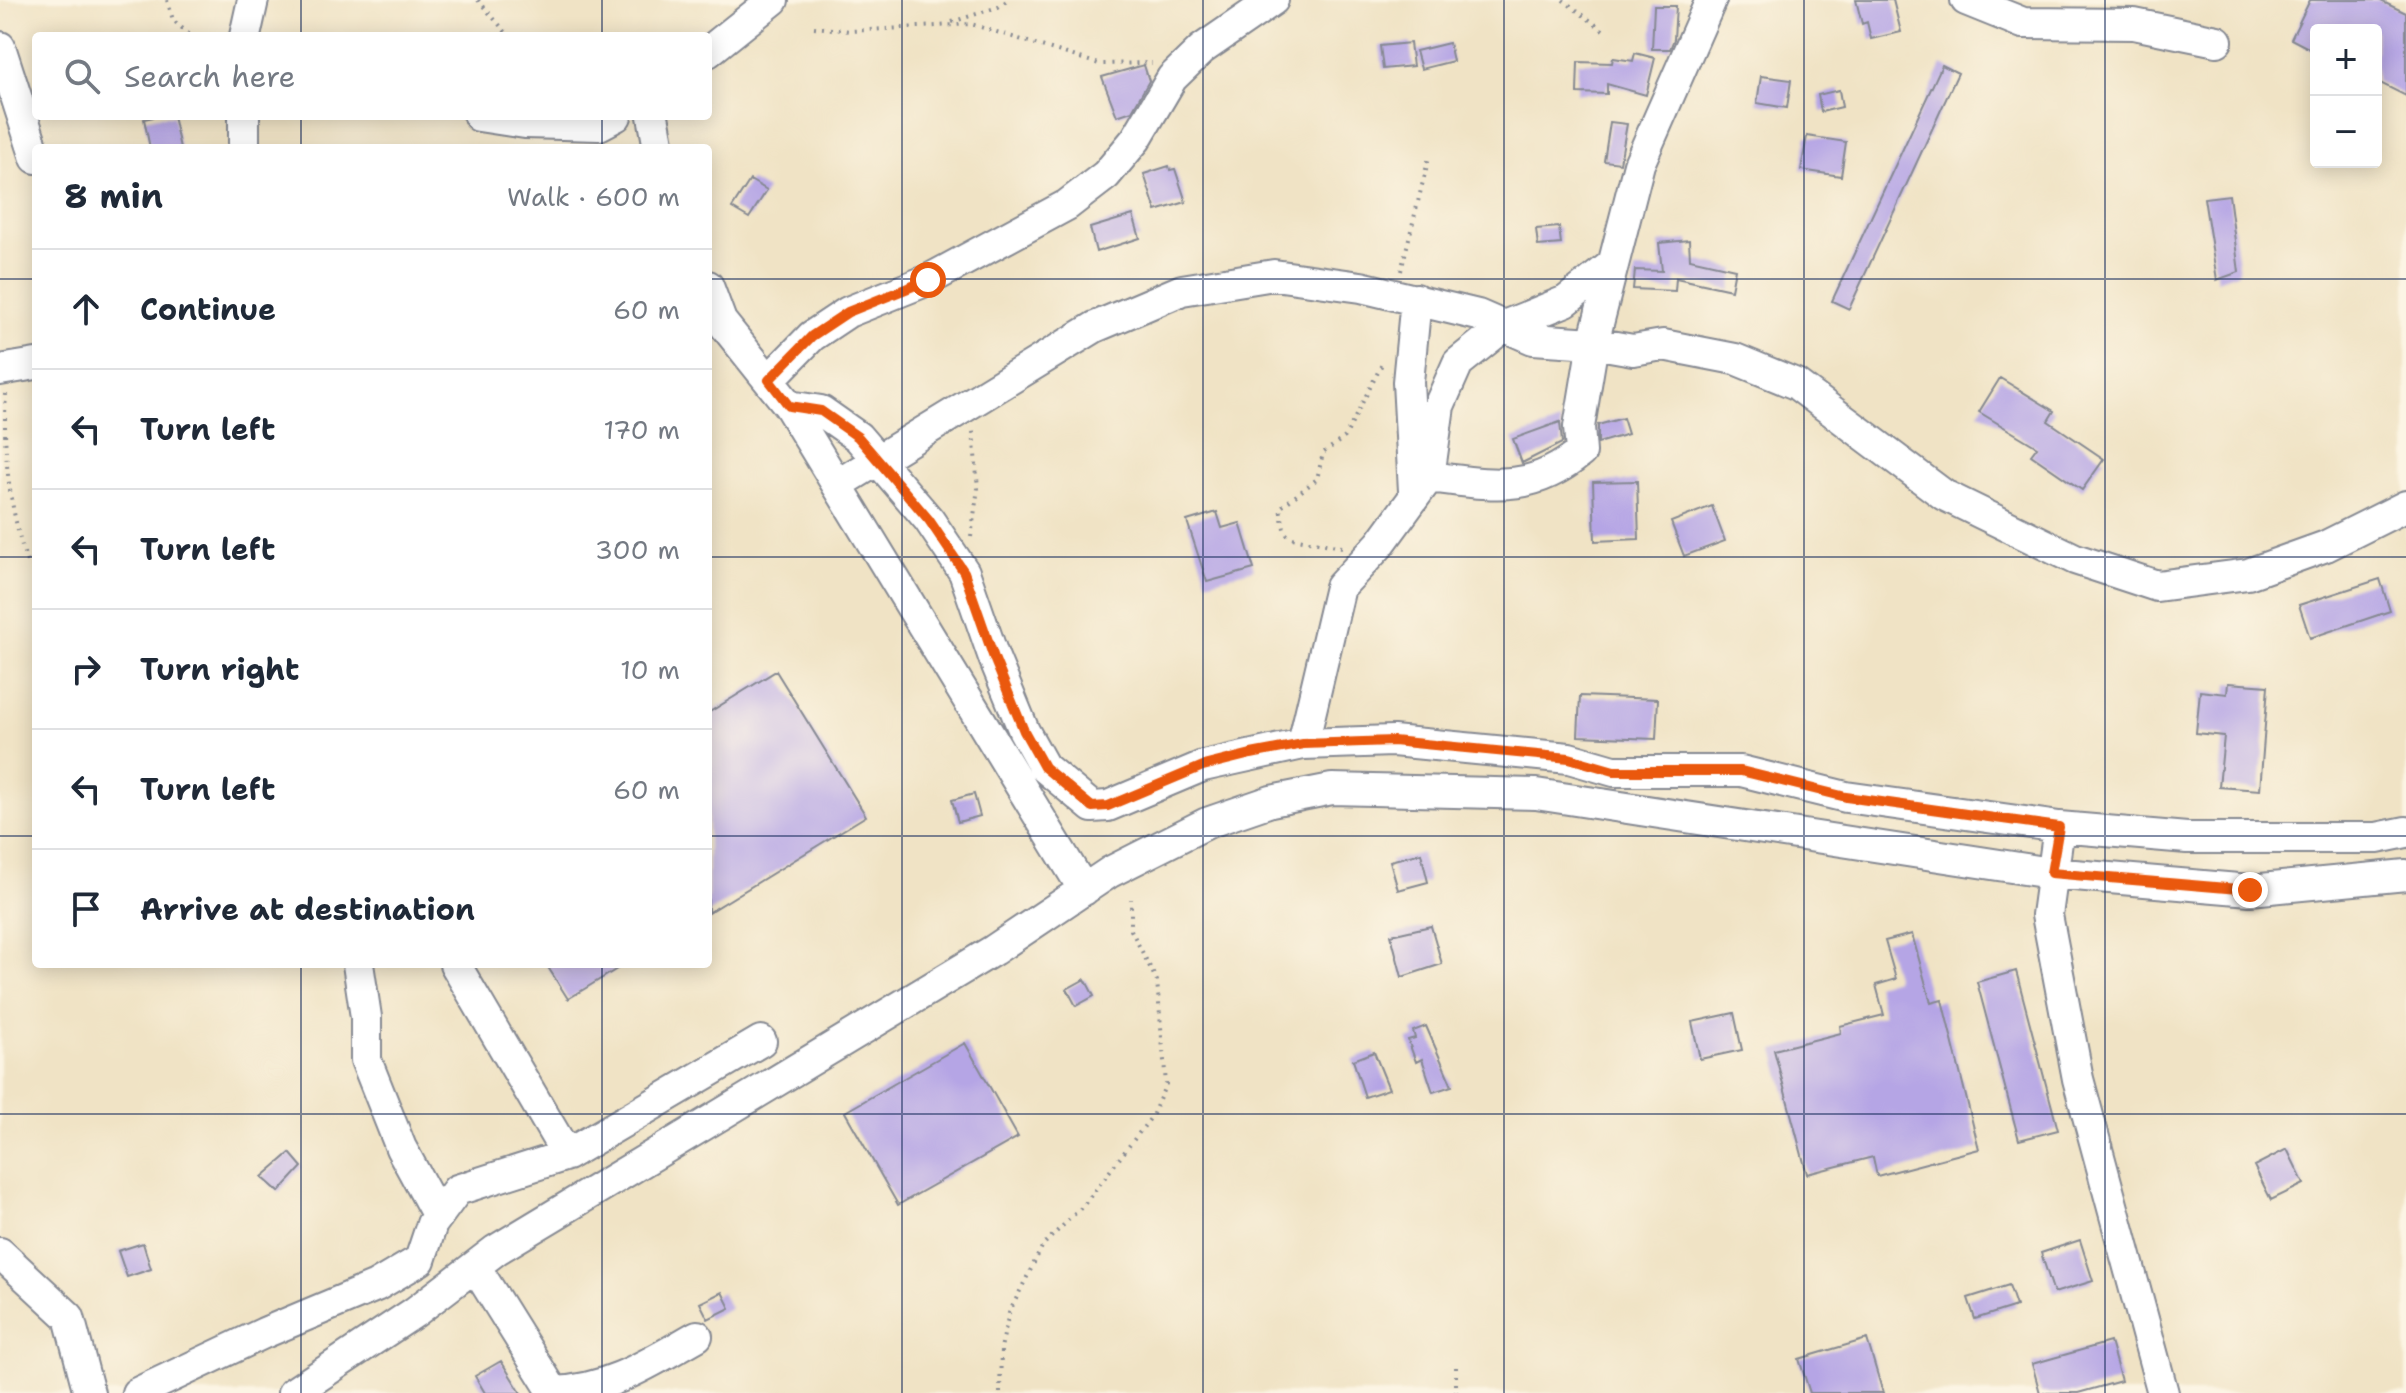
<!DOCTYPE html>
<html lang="en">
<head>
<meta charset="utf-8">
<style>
  :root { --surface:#fff; --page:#f6f6f7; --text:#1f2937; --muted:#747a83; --line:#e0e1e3 }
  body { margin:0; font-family:"Shantell Sans",sans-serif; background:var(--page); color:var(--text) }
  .controls { position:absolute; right:24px; top:24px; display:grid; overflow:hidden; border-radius:8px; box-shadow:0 4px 20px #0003 }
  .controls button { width:72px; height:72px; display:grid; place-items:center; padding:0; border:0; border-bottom:2px solid var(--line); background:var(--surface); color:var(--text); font:40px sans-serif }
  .stop { position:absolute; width:24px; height:24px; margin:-18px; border:6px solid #ea580c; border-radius:50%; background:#fff }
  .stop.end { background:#ea580c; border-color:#fff; box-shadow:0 2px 8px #0008 }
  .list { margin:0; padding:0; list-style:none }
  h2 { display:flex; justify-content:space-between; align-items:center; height:104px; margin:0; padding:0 32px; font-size:34px }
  h2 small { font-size:26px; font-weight:400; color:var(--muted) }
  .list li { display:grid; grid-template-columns:52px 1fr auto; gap:24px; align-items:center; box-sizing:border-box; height:120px; padding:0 32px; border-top:2px solid var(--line) }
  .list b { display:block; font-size:30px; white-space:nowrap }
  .list em { font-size:26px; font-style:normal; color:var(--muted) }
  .icon { flex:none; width:44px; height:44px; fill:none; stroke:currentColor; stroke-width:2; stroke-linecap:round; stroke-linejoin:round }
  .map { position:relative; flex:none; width:2406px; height:1393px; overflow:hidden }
  .search { position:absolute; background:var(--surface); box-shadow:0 4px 20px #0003; left:32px; top:32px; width:680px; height:88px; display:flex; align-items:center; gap:20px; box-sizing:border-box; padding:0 28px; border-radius:8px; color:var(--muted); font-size:30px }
  .panel { position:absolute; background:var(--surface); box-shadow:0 4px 20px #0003; left:32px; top:144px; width:680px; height:824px; border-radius:8px }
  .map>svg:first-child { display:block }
  .building { fill:#b5a5e5 }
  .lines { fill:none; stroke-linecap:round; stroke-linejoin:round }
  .minor-casing { stroke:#868992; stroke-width:34 }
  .path { stroke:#868992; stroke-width:4; stroke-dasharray:2 6; stroke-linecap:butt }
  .minor { stroke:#fff; stroke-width:30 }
  .route { stroke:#ea580c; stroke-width:10 }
  .grid { fill:none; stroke:#1b2f5e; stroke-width:2; stroke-opacity:0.55 }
</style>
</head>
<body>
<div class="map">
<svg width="2406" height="1393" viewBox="0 0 2406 1393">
  <rect width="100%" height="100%" fill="#fcf5e5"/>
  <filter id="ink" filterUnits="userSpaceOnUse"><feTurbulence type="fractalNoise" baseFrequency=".0125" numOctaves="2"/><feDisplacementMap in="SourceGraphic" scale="16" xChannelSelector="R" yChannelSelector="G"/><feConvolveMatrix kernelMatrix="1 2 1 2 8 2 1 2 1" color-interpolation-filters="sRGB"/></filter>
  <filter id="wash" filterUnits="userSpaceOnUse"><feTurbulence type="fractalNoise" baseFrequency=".006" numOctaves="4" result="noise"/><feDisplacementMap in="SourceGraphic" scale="32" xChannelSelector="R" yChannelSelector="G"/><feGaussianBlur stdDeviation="1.8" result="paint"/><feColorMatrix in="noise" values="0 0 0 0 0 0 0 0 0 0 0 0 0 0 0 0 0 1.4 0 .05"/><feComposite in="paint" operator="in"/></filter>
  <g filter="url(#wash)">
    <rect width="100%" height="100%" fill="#f0e3c5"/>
    <g id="blocks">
      <path class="building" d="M1856,0h37l8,32 -30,7 -4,-17 -5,2z
        M2310,0h69l27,13v83l-30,-15v-51h-60v22l-25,-13z
        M1654,6h22l-2,33 -4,10h-18z
        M1410,43l3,23 -30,3 -3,-23z
        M1449,43l4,18 -32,8 -5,-18z
        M1635,53l20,5 -9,37 -39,-11v10l-30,-1 1,-31 34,1 1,-5 20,3z
        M1144,65l5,16 -17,30 -15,5 -15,-39z
        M1942,65l16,8 -109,236 -17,-8z
        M1761,76l30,4 -4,28 -30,-5z
        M1839,90l3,17 -21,5 -3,-17z
        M158,116h15l7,32h-30l-6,-29z
        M1610,122l17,2 -7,39 -16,-2z
        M1807,136l39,6 -5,34 -40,-6z
        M1169,166l1,4 5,-1 11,33 -30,9 -12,-37z
        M750,180l17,10 -18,28 -17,-10z
        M2229,195l10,77 -22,8 -13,-82z
        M1133,215l7,23 -44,14 -6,-24z
        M1559,227l2,17 -23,2 -2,-17z
        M1689,240l1,19 45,10 -4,21 -55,-12 -1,13 -42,-2 2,-19 27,1 -3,-28z
        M2000,378l54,33 -6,10 56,38 -22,31 -51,-35 6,-8 -58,-35z
        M1623,418l5,16 -30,9v-18z
        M1560,422l2,21 -40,20 -9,-24z
        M1637,481l2,58 -44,2 -2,-59z
        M1712,506l13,35 -41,15 -13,-34z
        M1217,512l5,16 18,-5 14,46 -47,13 -20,-61z
        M2380,579l10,32 -80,27 -11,-33z
        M776,671l90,145 -158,97v-200z
        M2228,683l40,3 -8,104 -41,-3 5,-51 -28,-3 4,-42 27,3z
        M1580,696l78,3 -2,40 -78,-3z
        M974,794l6,22 -22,6 -6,-22z
        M1421,853l7,29 -30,8 -8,-29z
        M1431,926l11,38 -40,13 -11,-42z
        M1912,934l19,69 11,-3 37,149 -102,27 -4,-19 -66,17 -33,-124 67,-17 -1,-7 44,-11 -8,-30 20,-6 -11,-38z
        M546,964h79l-57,35z
        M2016,971l42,159 -39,10 -42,-158z
        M1085,979l9,17 -18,10 -9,-17z
        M1734,1013l8,37 -42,9 -8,-37z
        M1426,1026l26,60 -19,6 -11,-33 -6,3 -8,-22 7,-2 -2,-7z
        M965,1043l53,94 -120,68 -53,-93z
        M1374,1052l15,37 -24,8 -12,-37z
        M2287,1149l17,35 -33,16 -17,-34z
        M290,1153l12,14 -23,25 -17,-15z
        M2080,1240l13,41 -39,12 -13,-40z
        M143,1243l8,26 -24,8 -9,-26z
        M2009,1285l7,21 -41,13 -7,-21z
        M722,1292l8,16 -22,11 -8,-16z
        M1867,1339l16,54h-73l-11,-34z
        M2110,1342l11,39 -43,12h-38l-8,-29z
        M501,1361l20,32h-36l-10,-17z"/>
    </g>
  </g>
  <g filter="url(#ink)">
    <use href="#blocks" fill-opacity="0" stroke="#868992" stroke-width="2"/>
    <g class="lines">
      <g class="minor-casing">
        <path id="minor" d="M1966,0l57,23 111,1 83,17
          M245,36l8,-36
          M0,47l36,111
          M708,52l65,-52
          M479,116l46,7 74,2 17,-9
          M653,116l6,32
          M244,148v-32
          M708,286l13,35 68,85 295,484
          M0,370l36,-6
          M769,380l43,-44 36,-24 80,-32 139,-75 39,-30 30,-36 36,-61 30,-29 71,-49
          M789,406l32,5 37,26 71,83 35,52 30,86 30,73 20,36 48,40 16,-1 95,-40 100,-22 37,-157 40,-43 49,-67c61,7 101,18 152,-25l-2,-25 14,-84 40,7 30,-5 72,14 61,25 148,111 131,64 82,27 91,-12 78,-28 80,-40
          M1429,477l10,-71 19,-43 46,-37 62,-25 47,-37
          M837,485l258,-158 87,-37 92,-15 87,12 117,28 55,24 60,4 46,-179 72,-164
          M1414,491l-6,-109 8,-83
          M1303,744l90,-3 176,17 45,13h127l105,26 213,30 128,11h190l29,-6
          M2059,827l-12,88 31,164 85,314
          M358,964l8,53v43l35,88 37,68
          M455,964l112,191 194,-114
          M0,1253l69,64 20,76
          M476,1268l78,125
          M553,1392c55,-1 98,-30 144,-56
          M137,1393l127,-60 112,-47 44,-26 12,-36 25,-34 110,-35
          M293,1393l122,-81 81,-62 498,-300 116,-78 97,-49 64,-22 61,-12 204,5 515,79 199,17 156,-15"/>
      </g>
      <path class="path" d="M167,0l6,20 18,16
        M478,0l31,36
        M1563,0l40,30
        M952,22l46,-15 10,-7
        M814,27l37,4 120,-7 128,40 53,-1
        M1401,271l28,-114
        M6,394c-4,56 4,118 22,171
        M971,537l7,-49 -5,-57
        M1342,547l-50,-9 -7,-5 -5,-25 37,-29 6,-26 22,-16 38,-75
        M1000,1393l1,-45 8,-35 34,-68 40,-39 69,-90 14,-32 -9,-103 -26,-51v-31
        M1456,1393v-32"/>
      <use href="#minor" class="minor"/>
    </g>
  </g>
  <g class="lines" filter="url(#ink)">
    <path class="route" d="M928,280l-80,32 -36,24 -43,44 20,26 32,5 37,26 71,83 35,52 30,86 30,73 20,36 48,40 16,-1 95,-40 48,-12 52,-10 90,-3 176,17 45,13h127l105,26 213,30 -8,46 199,17"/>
  </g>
  <path class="grid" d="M301,0v36M602,0v36M902,0v1393M1203,0v1393M1504,0v1393M1804,0v1393M2105,0v1393M301,116v32M602,116v32M0,279h36M708,279h1698M0,557h36M708,557h1698M0,836h36M708,836h1698M301,964v429M602,964v429M0,1114h2406"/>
</svg>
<div class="controls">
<button>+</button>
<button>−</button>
</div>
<div class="stop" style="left:928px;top:280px"></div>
<div class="stop end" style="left:2250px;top:890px"></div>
<div class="search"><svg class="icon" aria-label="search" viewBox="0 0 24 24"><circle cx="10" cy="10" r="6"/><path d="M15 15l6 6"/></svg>Search here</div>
<section class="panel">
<h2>8 min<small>Walk · 600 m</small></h2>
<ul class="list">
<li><svg class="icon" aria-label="ahead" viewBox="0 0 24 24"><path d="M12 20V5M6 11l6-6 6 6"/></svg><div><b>Continue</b></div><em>60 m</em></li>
<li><svg class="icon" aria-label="left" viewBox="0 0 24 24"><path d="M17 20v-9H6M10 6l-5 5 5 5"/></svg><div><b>Turn left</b></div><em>170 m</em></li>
<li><svg class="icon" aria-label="left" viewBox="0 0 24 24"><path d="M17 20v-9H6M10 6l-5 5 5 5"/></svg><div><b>Turn left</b></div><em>300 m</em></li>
<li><svg class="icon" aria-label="right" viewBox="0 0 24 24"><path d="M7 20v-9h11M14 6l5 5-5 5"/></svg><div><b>Turn right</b></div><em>10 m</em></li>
<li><svg class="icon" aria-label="left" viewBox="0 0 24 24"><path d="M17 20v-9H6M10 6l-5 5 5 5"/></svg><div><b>Turn left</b></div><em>60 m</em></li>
<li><svg class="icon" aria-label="arrive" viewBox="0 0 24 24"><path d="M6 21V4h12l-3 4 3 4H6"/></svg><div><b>Arrive at destination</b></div></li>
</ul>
</section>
</div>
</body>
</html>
